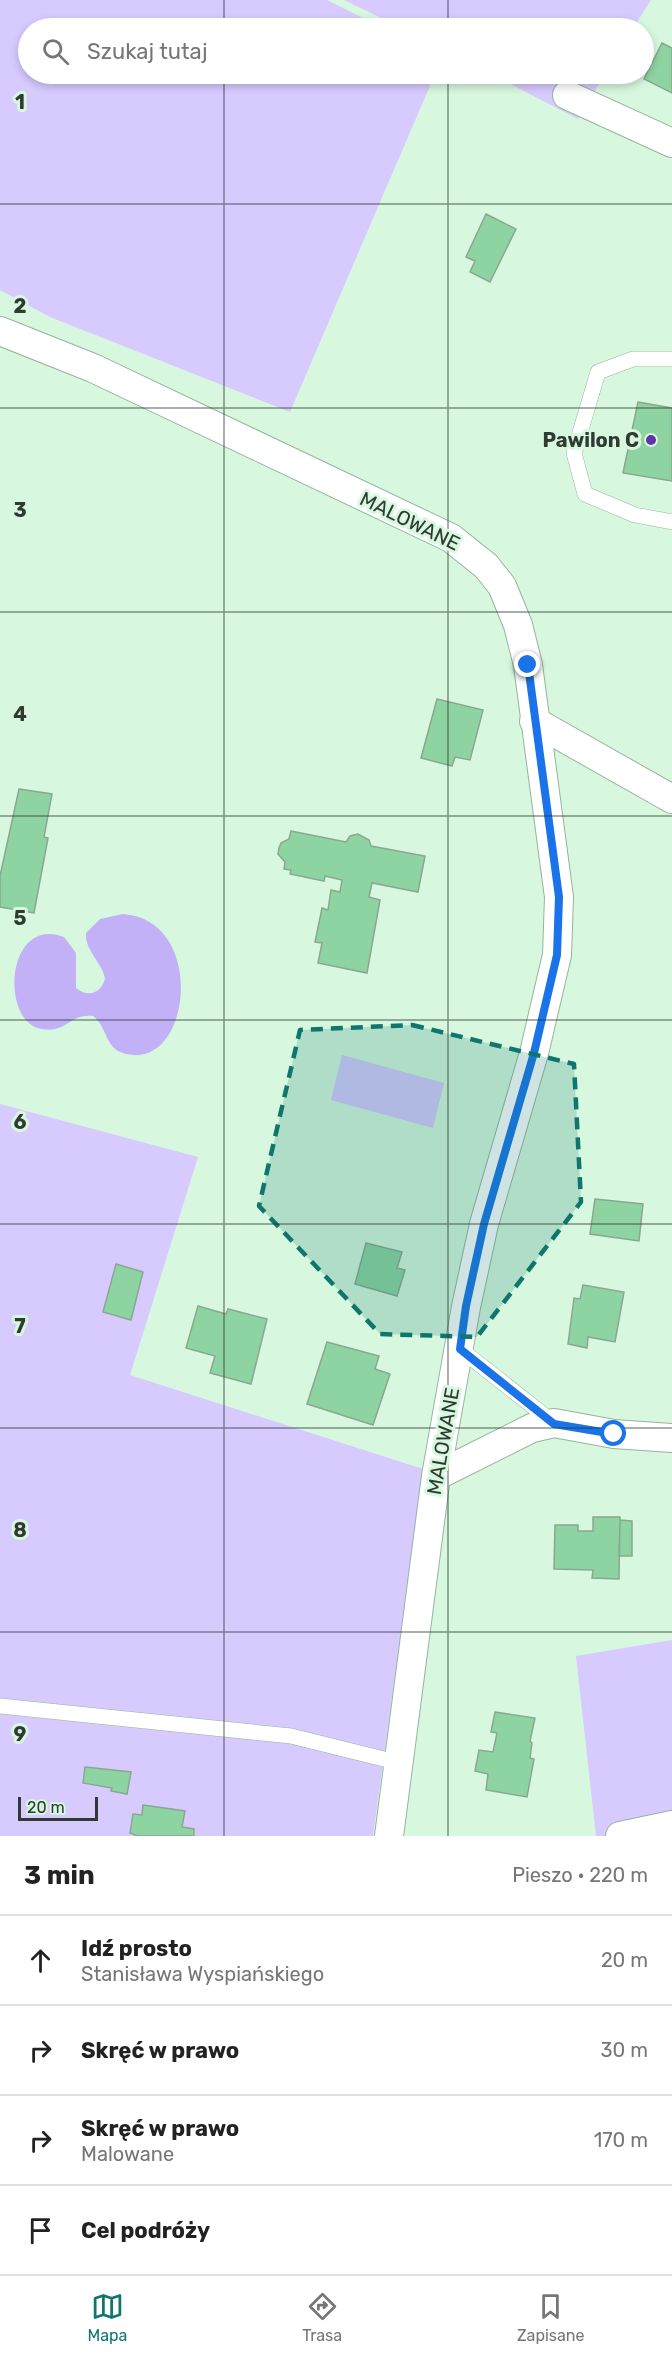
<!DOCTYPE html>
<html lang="pl">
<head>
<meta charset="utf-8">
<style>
  :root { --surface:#fff; --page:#f6f6f6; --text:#222; --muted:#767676; --line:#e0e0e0; --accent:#0f766e }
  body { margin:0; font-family:Rubik,sans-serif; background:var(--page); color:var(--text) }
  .scale { position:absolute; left:18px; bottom:15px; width:80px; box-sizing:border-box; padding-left:6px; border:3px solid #2f3b32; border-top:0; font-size:16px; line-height:21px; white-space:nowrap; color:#2f3b32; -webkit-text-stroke:4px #d7f7df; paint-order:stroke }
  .stop { position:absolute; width:18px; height:18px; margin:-14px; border:4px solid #1a73e8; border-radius:50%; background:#fff }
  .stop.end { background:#1a73e8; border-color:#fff; box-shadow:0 2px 6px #0008 }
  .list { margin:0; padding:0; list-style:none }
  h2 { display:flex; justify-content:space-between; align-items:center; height:78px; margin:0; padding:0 24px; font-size:26px }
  h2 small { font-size:20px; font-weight:400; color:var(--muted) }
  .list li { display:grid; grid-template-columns:39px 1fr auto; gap:18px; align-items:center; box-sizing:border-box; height:90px; padding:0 24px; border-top:2px solid var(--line) }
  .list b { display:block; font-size:22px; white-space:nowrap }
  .list p { margin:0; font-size:20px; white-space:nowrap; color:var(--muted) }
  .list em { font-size:20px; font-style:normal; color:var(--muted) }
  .icon { flex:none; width:33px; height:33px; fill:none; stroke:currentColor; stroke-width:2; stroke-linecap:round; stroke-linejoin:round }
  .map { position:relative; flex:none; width:672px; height:1836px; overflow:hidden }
  .search { position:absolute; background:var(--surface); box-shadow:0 3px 9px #0003; left:18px; right:18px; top:18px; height:66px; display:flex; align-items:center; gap:15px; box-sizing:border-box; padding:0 21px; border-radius:33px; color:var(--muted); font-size:22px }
  .sheet { height:438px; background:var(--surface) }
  nav { display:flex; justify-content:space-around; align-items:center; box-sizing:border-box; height:84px; border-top:2px solid var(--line); background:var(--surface); font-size:16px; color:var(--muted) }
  nav a { display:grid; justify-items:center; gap:3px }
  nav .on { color:var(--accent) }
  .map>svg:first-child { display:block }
  .green { fill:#d7caff }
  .water { fill:#c3b1f8 }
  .building { fill:#8ed4a2; stroke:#8aa791; stroke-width:1.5 }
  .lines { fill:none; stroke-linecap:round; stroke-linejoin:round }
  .service-casing { stroke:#96b49d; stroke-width:16 }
  .minor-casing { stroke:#96b49d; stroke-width:30 }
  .service { stroke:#fff; stroke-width:15 }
  .minor { stroke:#fff; stroke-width:28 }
  .route { stroke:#1a73e8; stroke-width:8 }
  .marked { fill:#0f766e; fill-opacity:0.2; stroke:#0f766e; stroke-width:4.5; stroke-dasharray:12 8; stroke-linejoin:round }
  .grid { fill:none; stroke:#2f3b32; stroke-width:1.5; stroke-opacity:0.55 }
  .poi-dot { fill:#6234ab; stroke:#d7f7df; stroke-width:2 }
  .labels { text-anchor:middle; stroke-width:6; stroke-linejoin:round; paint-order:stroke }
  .poi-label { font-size:20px; font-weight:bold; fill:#2f3b32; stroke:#d7f7df; text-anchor:end }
  .street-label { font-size:20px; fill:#2f3b32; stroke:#d7f7df }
  .grid-label { font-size:20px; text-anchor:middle; font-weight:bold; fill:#2f3b32; stroke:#d7f7df; stroke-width:6; stroke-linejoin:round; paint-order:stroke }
</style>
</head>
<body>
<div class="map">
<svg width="672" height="1836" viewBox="0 0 672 1836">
  <rect width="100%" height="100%" fill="#d7f7df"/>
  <path class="green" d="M0,0h327l56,28h-355v46h407l-145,338 -240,-95 -50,-27z
    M344,0h307l-18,28h-231z
    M491,74h114l-27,45z
    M342,1055l102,28 -11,45 -102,-28z
    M0,1104l198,53 -68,218 293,94 -50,367h-373z
    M672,1640v196h-76l-20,-180z"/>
  <path class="water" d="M123,914c86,6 68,161 0,139 -18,-5 -16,-27 -30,-37 -25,-3 -26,20 -56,12 -37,-14 -29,-112 27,-91l12,16v35c12,10 26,5 29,-10 -4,-17 -20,-27 -19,-45l14,-14z"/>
  <path class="building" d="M662,43l10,5v45l-28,-14z
    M486,214l30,15 -26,53 -20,-10 5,-11 -9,-4z
    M638,402l34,6v73l-49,-8z
    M437,699l46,11 -13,50 -15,-3 -3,9 -31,-8z
    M19,789l33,5 -8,43 4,1 -14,75 -34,-6v-31z
    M291,831l55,11 4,-6 8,-2 11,6 2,6 54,10 -7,36 -46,-9 -3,14 11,3 -13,73 -49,-10 4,-20 -7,-1 7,-34 6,2 3,-20 9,2 2,-12 -17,-4 -1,5 -34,-7 1,-4 -7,-1 1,-7 -7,-8 1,-6 2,-5 8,-4z
    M595,1199l48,5 -4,37 -49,-7z
    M366,1243l36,9 -5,16 8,2 -8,26 -42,-12z
    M116,1264l27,8 -12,48 -28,-8z
    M583,1285l41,7 -9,50 -27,-5 -1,11 -19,-4 6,-46 6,1z
    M198,1306l28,8 2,-5 39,10 -16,65 -41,-11 5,-17 -29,-8z
    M327,1342l52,14 -4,13 15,5 -17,51 -66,-21z
    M593,1517h27l-1,62 -27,-1 1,-8 -39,-1 1,-44h23v6h15z
    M620,1520l12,1v35h-13z
    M495,1712l40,6 -5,23 2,2 -2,15 4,1 -7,38 -41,-7 2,-16 -13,-3 4,-21 14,2 4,-19 -6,-1z
    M85,1767l46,5 -4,22 -16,-3 1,-3 -29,-5z
    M143,1805l42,6 -3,16 12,2v7h-56l-8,-3 3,-19 9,1z"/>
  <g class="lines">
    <g class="service-casing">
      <path id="service" d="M672,359h-39l-35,13 -24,81 11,41 50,21 37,7
        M460,1349l94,74
        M0,1706l291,30 109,27"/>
    </g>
    <g class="minor-casing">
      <path id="minor" d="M567,95l105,48
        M0,331l93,37 358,170 35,28 16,20 16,39 10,40 31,232 -2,58 -23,98 -50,171 -18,83 -30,169 -47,360
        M534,721l138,78
        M436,1476l96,-48 22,-5 60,11 58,4
        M620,1836l52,-11"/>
    </g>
    <use href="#service" class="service"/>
    <use href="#minor" class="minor"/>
  </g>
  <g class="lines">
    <path class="route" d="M528,665l31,232 -2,58 -23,98 -50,171 -18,82 -6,43 94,75 60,10"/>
  </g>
  <path class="marked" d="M412,1025l162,39 7,138 -104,135 -97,-3 -121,-128 41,-176z"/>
  <path class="grid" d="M224,0v28M448,0v28M224,74v1762M448,74v1762M0,204h672M0,408h672M0,612h672M0,816h672M0,1020h672M0,1224h672M0,1428h672M0,1632h672"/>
  <circle class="poi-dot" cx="651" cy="440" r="6"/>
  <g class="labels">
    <g class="poi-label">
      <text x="639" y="447">Pawilon C</text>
    </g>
    <g class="street-label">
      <text transform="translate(410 521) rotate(26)" y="7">MALOWANE</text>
      <text transform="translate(443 1441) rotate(-80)" y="7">MALOWANE</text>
    </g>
  </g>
  <g class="grid-label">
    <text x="20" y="109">1</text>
    <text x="20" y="313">2</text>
    <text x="20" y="517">3</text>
    <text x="20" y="721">4</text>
    <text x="20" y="925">5</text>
    <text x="20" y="1129">6</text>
    <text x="20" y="1333">7</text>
    <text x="20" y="1537">8</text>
    <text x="20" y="1741">9</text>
  </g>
</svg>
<div class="scale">20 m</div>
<div class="stop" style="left:614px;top:1434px"></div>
<div class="stop end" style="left:528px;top:665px"></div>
<div class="search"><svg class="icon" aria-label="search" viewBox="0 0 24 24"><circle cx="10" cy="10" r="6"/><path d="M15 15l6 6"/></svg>Szukaj tutaj</div>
</div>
<section class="sheet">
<h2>3 min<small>Pieszo · 220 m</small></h2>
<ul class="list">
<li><svg class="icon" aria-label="ahead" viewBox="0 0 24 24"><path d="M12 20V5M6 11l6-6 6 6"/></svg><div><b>Idź prosto</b><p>Stanisława Wyspiańskiego</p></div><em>20 m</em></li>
<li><svg class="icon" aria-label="right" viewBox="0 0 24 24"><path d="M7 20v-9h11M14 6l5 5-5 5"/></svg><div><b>Skręć w prawo</b></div><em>30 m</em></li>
<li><svg class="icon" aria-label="right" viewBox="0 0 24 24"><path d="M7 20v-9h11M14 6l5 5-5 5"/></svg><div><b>Skręć w prawo</b><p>Malowane</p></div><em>170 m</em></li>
<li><svg class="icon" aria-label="arrive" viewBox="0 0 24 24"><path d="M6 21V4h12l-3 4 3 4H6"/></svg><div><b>Cel podróży</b></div></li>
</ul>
</section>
<nav>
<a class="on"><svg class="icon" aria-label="map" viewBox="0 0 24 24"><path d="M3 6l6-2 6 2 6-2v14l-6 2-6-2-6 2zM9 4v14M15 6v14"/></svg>Mapa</a>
<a><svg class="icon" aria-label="directions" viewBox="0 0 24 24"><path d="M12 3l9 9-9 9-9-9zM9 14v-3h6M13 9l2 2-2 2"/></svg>Trasa</a>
<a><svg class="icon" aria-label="saved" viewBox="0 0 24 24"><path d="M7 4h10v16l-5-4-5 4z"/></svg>Zapisane</a>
</nav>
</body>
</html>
